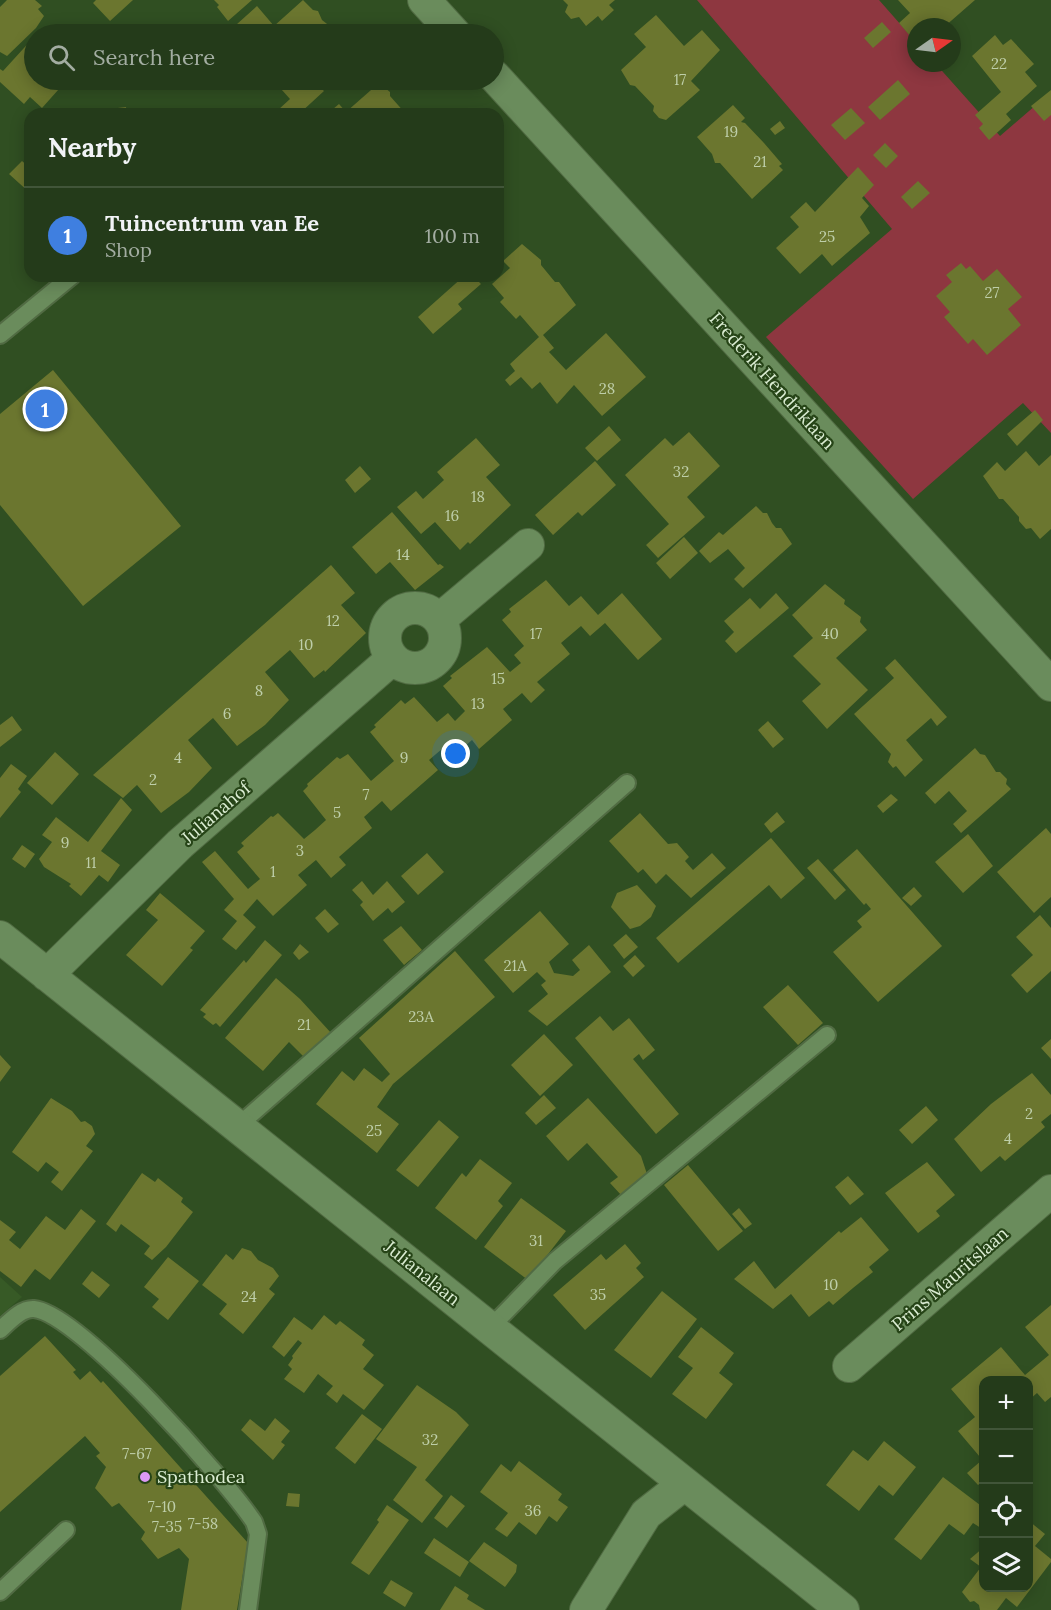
<!DOCTYPE html>
<html lang="en">
<head>
<meta charset="utf-8">
<style>
  :root { --surface:#243b1a; --page:#304627; --text:#f1f3f6; --muted:#a3ada2; --line:#415539; --accent:#d6ab8b }
  body { margin:0; font-family:Lora,serif; background:var(--page); color:var(--text) }
  .controls { position:absolute; right:18px; bottom:18px; display:grid; overflow:hidden; border-radius:12px; box-shadow:0 3px 15px #0003 }
  .controls button { width:54px; height:54px; display:grid; place-items:center; padding:0; border:0; border-bottom:2px solid var(--line); background:var(--surface); color:var(--text); font:30px sans-serif }
  .compass { position:absolute; left:907px; top:18px; width:54px; height:54px; border-radius:50%; background:var(--surface); box-shadow:0 3px 15px #0003; rotate:76deg }
  .you { position:absolute; left:456px; top:754px; width:21px; height:21px; margin:-15px; border:4px solid #fff; border-radius:50%; background:#1a73e8; box-shadow:0 0 0 9px #1a73e833 }
  .badge { display:grid; place-items:center; width:39px; height:39px; border-radius:50%; background:var(--accent); color:#fff; font-size:20px; font-weight:700 }
  .pin { position:absolute; translate:-50% -50%; border:3px solid #fff; box-shadow:0 2px 6px #0006 }
  .list { margin:0; padding:0; list-style:none }
  h2 { display:flex; justify-content:space-between; align-items:center; height:78px; margin:0; padding:0 24px; font-size:26px }
  h2 small { font-size:20px; font-weight:400; color:var(--muted) }
  .list li { display:grid; grid-template-columns:39px 1fr auto; gap:18px; align-items:center; box-sizing:border-box; height:96px; padding:0 24px; border-top:2px solid var(--line) }
  .list b { display:block; font-size:22px; white-space:nowrap }
  .list p { margin:0; font-size:20px; white-space:nowrap; color:var(--muted) }
  .list em { font-size:20px; font-style:normal; color:var(--muted) }
  .icon { flex:none; width:33px; height:33px; fill:none; stroke:currentColor; stroke-width:2; stroke-linecap:round; stroke-linejoin:round }
  .map { position:relative; flex:none; width:1051px; height:1610px; overflow:hidden }
  .search { position:absolute; background:var(--surface); box-shadow:0 3px 15px #0003; left:24px; top:24px; width:480px; height:66px; display:flex; align-items:center; gap:15px; box-sizing:border-box; padding:0 21px; border-radius:33px; color:var(--muted); font-size:22px }
  .panel { position:absolute; background:var(--surface); box-shadow:0 3px 15px #0003; left:24px; top:108px; width:480px; height:174px; border-radius:18px }
  .map>svg:first-child { display:block }
  .built { fill:#375a26 }
  .green { fill:#8e3740 }
  .building { fill:#6b762f }
  .lines { fill:none; stroke-linecap:round; stroke-linejoin:round }
  .service-casing { stroke:#516b43; stroke-width:20 }
  .minor-casing { stroke:#516b43; stroke-width:34 }
  .service { stroke:#6a8c5c; stroke-width:16 }
  .minor { stroke:#6a8c5c; stroke-width:32 }
  .poi-dot { fill:#dc99f4; stroke:#264417; stroke-width:2 }
  .labels { text-anchor:middle; stroke-width:4.5; stroke-linejoin:round; paint-order:stroke }
  .number-label { font-size:15px; fill:#becea9 }
  .street-label { font-size:18px; fill:#daecd2; stroke:#264417 }
  .poi-label { font-size:18px; fill:#daecd2; stroke:#264417; text-anchor:start }
</style>
</head>
<body>
<div class="map">
<svg width="1051" height="1610" viewBox="0 0 1051 1610">
  <rect width="100%" height="100%" fill="#304f22"/>
  <path class="built" d="M0,1277l22,20 -22,19z"/>
  <path class="green" d="M697,0h182l37,42v21h19l65,73 51,-44v341l-28,-30 -110,96 -147,-162 126,-108z"/>
  <path class="building" d="M7,0h28l7,6 -4,3 6,7 -8,12 -29,28 -7,-4v-45z
    M96,0h37l-23,21 -17,-18z
    M214,0h38l-24,21 -11,-14 2,-2z
    M303,0l10,10 5,1 4,9 14,11v3l-109,-1 30,-27 17,20z
    M563,0h52l-6,5 5,5 -12,11 -4,-5 -12,10 -7,-9 -8,2 -6,-7 3,-7z
    M898,0h77l-31,27h-28v16l-17,-20 11,-10z
    M656,15l28,31 18,-16 18,20 -29,31 9,9 -34,30 -7,-2 -6,-7 1,-5 -19,-20 -5,-1 -9,-15 25,-23 -12,-13z
    M882,22l9,10 -18,16 -9,-10z
    M102,25l10,9h-20z
    M995,35l8,10 8,-6 23,25 -9,8 12,14 -31,28 5,6 -22,20 -10,-12 4,-4 -8,-9 26,-23 -29,-36z
    M34,37v43h33l-25,28 -12,-11 -6,7 -24,-22v-13l3,2z
    M273,80h40l11,11 -25,23h-17l-4,-4 12,-11z
    M898,80l12,14 -30,26 -12,-13z
    M379,83l11,9v4l16,18h-79l12,-10 7,8z
    M1051,90v25l-7,6 -13,-15z
    M733,105l12,13 -4,4 4,1 19,20 18,21 -3,2 4,4 -31,29 -32,-36h-5l-3,-9 -15,-17z
    M126,107l1,7h-26v-4z
    M851,108l14,15 -20,17 -14,-15z
    M780,121l5,7 -10,7 -5,-6z
    M885,143l13,13 -12,12 -13,-13z
    M22,161l8,7v25l-21,-19z
    M858,167l16,18 -12,13 7,8 -9,11 10,16 -38,33 -10,-12 -22,20 -24,-26 23,-21 -9,-10 16,-15 9,10z
    M918,181l12,12 -18,16 -11,-12z
    M522,244l19,16v5l14,17h4l17,23 -33,30 11,13 -5,4 17,18 40,-37 40,44 -44,39 -28,-31 -17,19 -17,-22 -8,7 -11,-12 -11,9 -5,-6 10,-9 -5,-7 29,-27 -19,-22 -4,4 -16,-17 4,-4 -12,-14 18,-16 -7,-7z
    M961,263l5,6 4,-3 13,15 14,-12 25,28 -14,12 13,16 -34,30 -14,-16 -5,5 -24,-27 6,-5 -14,-16 16,-14 -6,-7z
    M464,276h9l8,8 -23,20 4,5 -29,25 -15,-17z
    M53,370l128,156 -98,80 -83,-101v-91z
    M1035,410l8,10 -26,26 -10,-12z
    M609,426l12,14 -24,21 -12,-13z
    M689,432l31,34 -33,31 18,20 -47,41 -12,-13 23,-21 -44,-49 40,-37 8,8z
    M476,438l24,27 -14,12 25,28 -41,39 -2,-2 -8,8 -25,-28 -14,12 -24,-27 19,-16 7,8 21,-19 -7,-8z
    M1026,451l13,15 12,-11v74l-11,10 -9,-11 -5,1 -7,-8v-4l-16,-18h-4l-16,-23 14,-14 8,9z
    M595,461l21,24 -34,31 -4,-4 -25,23 -18,-20z
    M360,466l11,13 -16,14 -10,-13z
    M756,506l7,7h4l5,10 4,5h5l11,16 -49,44 -9,-9 11,-11 -17,-19 -18,14 -11,-12 20,-19 4,3z
    M392,512l46,53 2,-1 4,3 -29,23 -25,-28 -14,12 -24,-27z
    M684,537l14,16 -28,26 -14,-16z
    M331,565l24,28 -14,12 25,28 -41,39 -1,-2 -10,8 -24,-28 -25,22 24,28 -24,25 -28,21 -24,-28 -25,22 24,28 -23,24 -28,21 -24,-28 -14,13 -30,-23z
    M546,580l23,26 12,-10 17,19 24,-22 40,46 -24,21 -33,-37 -15,13 -9,-10 -20,17 9,11 -33,28 8,8 -14,13 -9,-10 -19,16 9,11 -33,29 -7,-9 -15,13 -8,-10 -20,17 9,10 -47,41 -9,-10 -18,16 8,11 -33,29 7,8 -15,13 -15,-18 -18,15 9,10 -34,31 -16,-17 -14,16 13,12 -20,23 -14,-11 15,-18 -13,-11 10,-11 -32,-37 13,-11 33,38 12,-10 -23,-27 7,-6 -3,-3 30,-27 2,1 5,-4 26,26 11,-9 11,-10 -23,-29 5,-5 -1,-2 30,-27 3,2 8,-5 23,27 23,-20 -24,-29 6,-5 -2,-2 27,-25 4,4 9,-7 23,25 11,-9 7,8 10,-10 -22,-25 9,-8 -2,-2 37,-29 23,25 11,-9 -7,-8 10,-9 -22,-26 9,-8 -2,-3z
    M825,584l20,16 -1,4 17,13 -1,5 7,8 -31,28 32,32 -41,39 -25,-28 19,-17 -28,-28 20,-18 -21,-23z
    M776,593l13,15 -53,45 -11,-12 9,-9 -10,-11 26,-23 10,11z
    M895,659l52,58 -10,9 -6,-8 -25,22 17,20 -18,17 -9,-11 -3,2 -5,-6 3,-8 -37,-40 40,-36 -9,-10z
    M12,716l10,14 -22,17v-22z
    M768,721l16,18 -11,9 -15,-18z
    M975,748l5,6 5,1 11,17h4l7,7 -1,5 5,5 -50,44 -8,-9 14,-13 -18,-20 -14,13 -10,-11z
    M55,752l24,22 -27,31 -25,-22z
    M11,764l16,12 -9,13 3,3 -21,26v-40z
    M891,794l7,6 -15,13 -6,-7z
    M121,798l11,12 -31,41 19,14 -12,17 -9,-7 -18,21 -12,-10 2,-2 -27,-17 -5,-8 13,-17 -10,-7 14,-18 32,25z
    M777,812l8,10 -14,11 -7,-9z
    M640,813l28,31 9,-1 12,14 -4,4 8,9 19,-17 14,15 -35,30 -25,-24 -10,10 -13,-15 -5,4 -29,-32z
    M1046,828l5,6v63l-17,16 -37,-41z
    M968,834l25,32 -30,27 -28,-31z
    M771,838l34,40 -24,21 -12,-14 -91,78 -22,-25z
    M22,845l13,9 -10,14 -13,-9z
    M857,849l85,97 -64,56 -45,-50 29,-25 -5,-6 14,-12 -5,-6 -2,2 -31,-35z
    M427,853l17,19 -26,23 -17,-19z
    M818,859l28,31 -11,10 -28,-32z
    M362,881l11,14 14,-14 18,21 -13,11 -4,-5 -15,13 -13,-16 3,-3 -11,-12z
    M637,885l19,21 -5,11 -11,9 -10,3 -19,-22 6,-14z
    M914,887l8,9 -11,10 -9,-8z
    M160,893l45,38 -15,17 3,2 -31,36 -36,-31 32,-35 -12,-10z
    M325,909l14,15 -11,9 -13,-15z
    M540,911l29,33 -20,18 5,11 19,3 7,-6 -8,-10 17,-15 22,27 -64,54 -19,-15 20,-17 -7,-9 5,-4 -9,-9 -24,21 -29,-33z
    M1040,915l11,13v43l-24,22 -16,-18 22,-20 -17,-18z
    M401,926l21,24 -18,15 -21,-25z
    M626,934l12,13 -14,12 -11,-14z
    M265,940l17,15 -62,72 -4,-4 -3,2 -10,-8 3,-3 -6,-4 44,-50 2,3z
    M300,944l9,8 -10,8 -6,-7z
    M455,951l40,46 -102,87 -16,23 22,17 -22,29 -61,-49 26,-33 12,10 10,-13 18,14 8,-8 -31,-36z
    M635,955l10,11 -12,11 -10,-11z
    M276,978l24,21 32,35 -27,24 -16,-16 -26,29 -38,-33z
    M788,985l35,38 -25,22 -35,-38z
    M600,1016l13,15 16,-13 26,32 -12,10 -4,-6 -6,5 46,55 -23,20 -81,-96z
    M544,1034l29,31 -33,31 -29,-31z
    M1051,1039v20l-10,-11z
    M0,1055l11,12 -11,15z
    M1032,1073l19,22v19l-10,8 4,5 -40,34 -5,-5 -19,16 -27,-33 37,-35z
    M544,1095l12,13 -20,17 -11,-12z
    M51,1098l21,13 9,11 4,-1 7,5 3,8 -9,12 7,5 -31,40 -11,-9 8,-10 -13,-10 -8,10 -26,-20z
    M588,1098l53,58 6,18 -25,22 -12,-13 8,-6 -31,-34 -19,18 -22,-25z
    M926,1106l12,14 -26,24 -13,-14z
    M439,1120l20,17 -41,50 -22,-17z
    M480,1159l32,24 -14,18 5,5 -27,34 -41,-32 27,-35 4,4z
    M927,1162l28,33 -19,16 4,5 -22,17 -33,-40z
    M688,1165l55,66 -25,20 -54,-66z
    M142,1173l13,9 3,-4 25,20 -2,4 12,10 -27,35 -14,13 -8,-6 6,-8 -29,-22 -5,8 -10,-8z
    M848,1176l16,18 -14,11 -15,-18z
    M521,1198l45,33 -38,49 -44,-33z
    M739,1208l13,16 -7,5 -13,-15z
    M81,1209l15,12 -46,59 -15,-11 -14,18 -21,-16v-51l16,12 -7,8 11,9 26,-33 19,14z
    M861,1217l28,33 -20,17 4,5 -20,16 -20,17 -4,-4 -20,16 -18,-23 -18,15 -39,-30 20,-18 21,28 64,-58 2,2z
    M625,1244l16,19 -5,5 8,9 -59,53 -32,-35 48,-41 5,6z
    M242,1248l9,3 7,9 15,8 6,8 -10,13 6,5 -32,40 -24,-20 8,-10 -25,-19 24,-31 7,6z
    M168,1257l31,24 -31,39 -16,-13 7,-8 -15,-12z
    M92,1271l18,14 -11,13 -17,-14z
    M662,1291l35,28 -46,59 -37,-28z
    M1051,1305v92l-6,5 -8,-9 -8,7v-20h-45v74l-4,3 -22,-26 17,-14 -24,-28 50,-42 24,28 24,-20 -24,-28z
    M324,1315l12,10 4,-4 25,19 -3,5 12,10 -11,14 21,16 -20,25 -21,-16 -6,9 -11,-9 7,-8 -15,-12 -14,19 -20,-14 8,-10 -4,-4 5,-7 -1,-2 10,-13 -4,-3 -14,17 -12,-10 22,-30 18,13z
    M701,1327l33,26 -15,20 14,11 -27,35 -34,-25 21,-26 -15,-11z
    M45,1336l31,34 -3,2 7,8 10,-9 11,12 2,-2 145,162 -11,67h-56l8,-51 -10,-11 -21,11 -17,-20 4,-7 -26,-29 -7,4 -17,-19 11,-21 -10,-11 4,-3 -15,-17 -85,76v-136z
    M417,1385l39,27 13,13 -44,55 18,16 -21,27 -29,-23 24,-33 -41,-28z
    M362,1414l20,15 -27,35 -20,-16z
    M275,1418l15,13 -9,11 4,3 -12,15 -32,-30 9,-11 15,12z
    M884,1441l32,26 -23,29 -14,-11 -20,26 -33,-26 27,-35 15,11z
    M982,1460l2,20 -6,5 -11,-12z
    M519,1461l43,33 -4,6 10,7 -11,15 -8,-6 -13,19 -17,-13 -12,15 -12,-8 13,-16 -28,-21 21,-28 10,8z
    M943,1477l41,31v22l-11,-7 -9,12 -15,-11 -28,36 -27,-21z
    M288,1493l12,1 -1,13 -13,-1z
    M451,1495l14,11 -18,22 -13,-10z
    M387,1505l22,15 -40,55 -18,-12 28,-41 -2,-2z
    M1029,1521l16,13 -10,12 16,13v3l-34,45 -11,-9 -9,12h-17l-1,-5 -5,-4 -4,1 -8,-10 19,-25 -11,-8 14,-12v41h44z
    M434,1538l35,24 -9,15 -36,-24z
    M484,1542l33,23 -1,7 -11,15 -36,-26z
    M391,1580l22,13 -8,14 -22,-14z
    M455,1586l14,9 -2,4 18,11h-45z"/>
  <g class="lines">
    <g class="service-casing">
      <path id="service" d="M0,335l72,-59
        M238,1126l389,-343
        M490,1328l65,-67 272,-226
        M0,1330c9,-8 21,-22 34,-21 45,4 192,171 220,213l4,12 -10,76
        M0,1592l66,-62"/>
    </g>
    <g class="minor-casing">
      <path id="minor" d="M424,0l31,34
        M494,76l557,609
        M385 638a30 30 0 1 1 60 0a30 30 0 1 1-60 0Z
        M440,619l88,-74
        M0,937l843,673
        M47,975l133,-131 212,-185
        M849,1366l202,-175
        M586,1610l60,-96 37,-29"/>
    </g>
    <use href="#service" class="service"/>
    <use href="#minor" class="minor"/>
  </g>
  <circle class="poi-dot" cx="145" cy="1477" r="6"/>
  <g class="labels">
    <g class="number-label">
      <text x="999" y="69">22</text>
      <text x="680" y="85">17</text>
      <text x="731" y="137">19</text>
      <text x="760" y="167">21</text>
      <text x="827" y="242">25</text>
      <text x="992" y="298">27</text>
      <text x="607" y="394">28</text>
      <text x="681" y="477">32</text>
      <text x="478" y="502">18</text>
      <text x="452" y="521">16</text>
      <text x="403" y="560">14</text>
      <text x="333" y="626">12</text>
      <text x="536" y="639">17</text>
      <text x="830" y="639">40</text>
      <text x="306" y="650">10</text>
      <text x="498" y="684">15</text>
      <text x="259" y="696">8</text>
      <text x="478" y="709">13</text>
      <text x="227" y="719">6</text>
      <text x="178" y="763">4</text>
      <text x="404" y="763">9</text>
      <text x="153" y="785">2</text>
      <text x="366" y="800">7</text>
      <text x="337" y="818">5</text>
      <text x="65" y="848">9</text>
      <text x="300" y="856">3</text>
      <text x="91" y="868">11</text>
      <text x="273" y="877">1</text>
      <text x="515" y="971">21A</text>
      <text x="421" y="1022">23A</text>
      <text x="304" y="1030">21</text>
      <text x="1029" y="1119">2</text>
      <text x="374" y="1136">25</text>
      <text x="1008" y="1144">4</text>
      <text x="536" y="1246">31</text>
      <text x="831" y="1290">10</text>
      <text x="598" y="1300">35</text>
      <text x="249" y="1302">24</text>
      <text x="430" y="1445">32</text>
      <text x="137" y="1459">7-67</text>
      <text x="162" y="1512">7-10</text>
      <text x="533" y="1516">36</text>
      <text x="203" y="1529">7-58</text>
      <text x="167" y="1532">7-35</text>
    </g>
    <g class="street-label">
      <text transform="translate(772 381) rotate(48)" y="6">Frederik Hendriklaan</text>
      <text transform="translate(216 813) rotate(-41)" y="6">Julianahof</text>
      <text transform="translate(422 1273) rotate(39)" y="6">Julianalaan</text>
      <text transform="translate(950 1279) rotate(-41)" y="6">Prins Mauritslaan</text>
    </g>
    <g class="poi-label">
      <text x="157" y="1483">Spathodea</text>
    </g>
  </g>
</svg>
<div class="controls">
<button>+</button>
<button>−</button>
<button><svg class="icon" aria-label="locate" viewBox="0 0 24 24"><circle cx="12" cy="12" r="6"/><path d="M12 2v4M12 18v4M2 12h4M18 12h4"/></svg></button>
<button><svg class="icon" aria-label="layers" viewBox="0 0 24 24"><path d="M12 4l9 5-9 5-9-5zM3 14l9 5 9-5"/></svg></button>
</div>
<svg class="compass" viewBox="-18 -18 36 36"><path d="M0-13l5 13h-10z" fill="#e53935"/><path d="M0 13l5-13h-10z" fill="#a3ada2"/></svg>
<div class="you"></div>
<div class="pin badge" style="left:45px;top:409px;background:#3f7fe0">1</div>
<div class="search"><svg class="icon" aria-label="search" viewBox="0 0 24 24"><circle cx="10" cy="10" r="6"/><path d="M15 15l6 6"/></svg>Search here</div>
<section class="panel">
<h2>Nearby<small></small></h2>
<ul class="list">
<li><span class="badge" style="background:#3f7fe0">1</span><div><b>Tuincentrum van Ee</b><p>Shop</p></div><em>100 m</em></li>
</ul>
</section>
</div>
</body>
</html>
